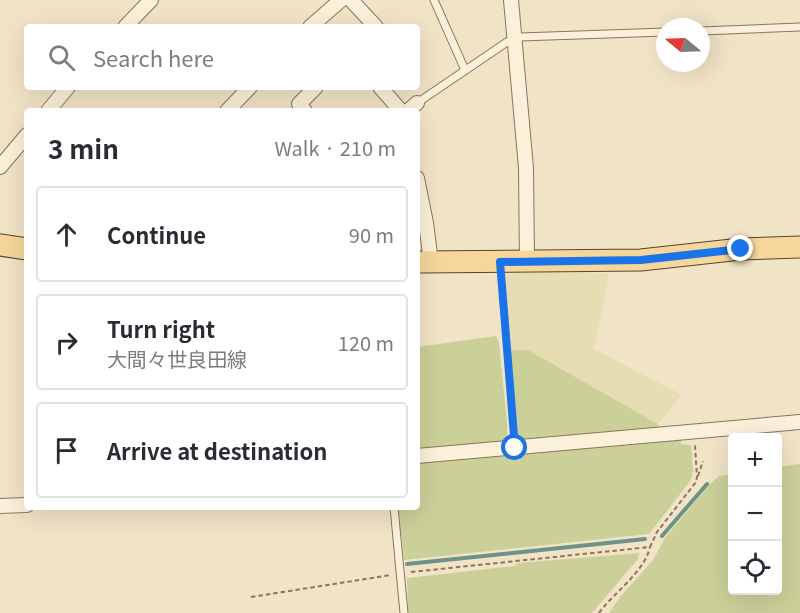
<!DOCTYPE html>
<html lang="en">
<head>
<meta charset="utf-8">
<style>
  :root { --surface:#fff; --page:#f2f2f3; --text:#2b2b33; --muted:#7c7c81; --line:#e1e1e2 }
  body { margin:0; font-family:Georgia,"Noto Sans JP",serif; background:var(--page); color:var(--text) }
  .controls { position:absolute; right:18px; bottom:18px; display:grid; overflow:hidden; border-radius:6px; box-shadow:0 6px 24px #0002 }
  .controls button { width:54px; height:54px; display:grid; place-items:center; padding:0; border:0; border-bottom:2px solid var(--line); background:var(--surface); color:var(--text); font:30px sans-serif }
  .compass { position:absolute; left:656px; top:18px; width:54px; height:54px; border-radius:50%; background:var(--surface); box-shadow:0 6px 24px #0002; rotate:289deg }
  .stop { position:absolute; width:18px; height:18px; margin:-14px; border:4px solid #1a73e8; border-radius:50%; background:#fff }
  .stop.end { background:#1a73e8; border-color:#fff; box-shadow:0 2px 6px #0008 }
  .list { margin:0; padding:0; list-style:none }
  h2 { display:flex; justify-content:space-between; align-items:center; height:78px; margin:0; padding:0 24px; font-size:26px }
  h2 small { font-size:20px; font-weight:400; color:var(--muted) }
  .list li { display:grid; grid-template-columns:39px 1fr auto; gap:18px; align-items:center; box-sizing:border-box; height:96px; margin:0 12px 12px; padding:0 12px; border:2px solid var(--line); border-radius:6px }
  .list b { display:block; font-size:22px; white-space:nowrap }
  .list p { margin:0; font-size:20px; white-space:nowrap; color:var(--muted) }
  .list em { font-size:20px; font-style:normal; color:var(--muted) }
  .icon { flex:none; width:33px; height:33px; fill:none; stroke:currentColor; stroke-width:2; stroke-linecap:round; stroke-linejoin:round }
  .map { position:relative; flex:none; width:800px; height:613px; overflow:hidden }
  .search { position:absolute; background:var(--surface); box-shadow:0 6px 24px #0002; left:24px; top:24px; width:396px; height:66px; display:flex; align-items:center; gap:15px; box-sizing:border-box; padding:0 21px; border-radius:6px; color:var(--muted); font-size:22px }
  .panel { position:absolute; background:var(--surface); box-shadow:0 6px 24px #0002; left:24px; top:108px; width:396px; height:402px; border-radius:6px }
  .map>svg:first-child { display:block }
  .farmland { fill:#e7ddb3 }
  .green { fill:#cbd099 }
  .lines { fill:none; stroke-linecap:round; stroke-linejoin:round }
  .stream { stroke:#6d9389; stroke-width:4 }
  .service-casing { stroke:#8d745a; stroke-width:9 }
  .minor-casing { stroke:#8d745a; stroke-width:16 }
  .primary-casing { stroke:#5b422e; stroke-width:23 }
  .path { stroke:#8d745a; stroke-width:2; stroke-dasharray:4.5 3; stroke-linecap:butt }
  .service { stroke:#fbf0da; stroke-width:7 }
  .minor { stroke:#fbf0da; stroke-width:14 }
  .primary { stroke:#f5d79c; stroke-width:21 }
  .route { stroke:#1a73e8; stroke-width:8 }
</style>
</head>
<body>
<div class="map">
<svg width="800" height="613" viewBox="0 0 800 613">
  <rect width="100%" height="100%" fill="#f1e3c6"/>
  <path class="farmland" d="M505,271l104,2 -15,76 88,46 -24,29 -130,-74h-20l-5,-73z"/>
  <path class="green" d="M496,336l3,7 8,80v18l-90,8v-102z
    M508,350h20l130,74 1,8 -139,9 -6,-21z
    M681,438v6l10,1 2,26 -2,9 -42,54 -245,26 -6,-53h19v-46z
    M800,464v149h-191l12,-17 32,-36 12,-22 44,-53 10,-9 13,-2v116h46v-123z
    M639,553l-1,6 -46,54h-184l-1,-35 107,-12 4,-3z"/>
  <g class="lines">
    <path class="stream" d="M662,536l45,-52
      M407,564l238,-25"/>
    <g class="service-casing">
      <path id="service" d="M434,0l31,70
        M701,31l99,-4
        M417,103l90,-61 13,-5 145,-5
        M394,507l10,106"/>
    </g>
    <g class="minor-casing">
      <path id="minor" d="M351,0l25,27
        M511,0l15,168 1,94
        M125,27l26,-27
        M310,27l31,-27
        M380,87l21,24
        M48,111l20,-24
        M227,111l23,-24
        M305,111l-6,-7 17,-17
        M408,111l9,-8
        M0,167l27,-32
        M417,178l9,45 5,39
        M417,456l383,-34
        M0,506l27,-1"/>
    </g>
    <g class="primary-casing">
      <path id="primary" d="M0,245l27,4
        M417,262l224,-2 100,-11 59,-2"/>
    </g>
    <path class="path" d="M501,277l12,156
      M698,476l5,-15
      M411,572l239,-25 7,-15 39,-50 1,-5 -2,-32
      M251,597l140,-22
      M599,613c15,-21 45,-40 51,-66"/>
    <use href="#service" class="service"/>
    <use href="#minor" class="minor"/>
    <use href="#primary" class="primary"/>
  </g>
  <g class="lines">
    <path class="route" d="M515,448l-15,-186 141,-2 100,-11"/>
  </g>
</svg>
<div class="controls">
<button>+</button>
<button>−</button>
<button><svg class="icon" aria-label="locate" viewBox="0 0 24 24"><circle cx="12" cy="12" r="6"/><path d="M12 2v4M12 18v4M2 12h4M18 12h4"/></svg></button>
</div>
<svg class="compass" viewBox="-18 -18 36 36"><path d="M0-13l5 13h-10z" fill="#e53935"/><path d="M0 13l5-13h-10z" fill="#7c7c81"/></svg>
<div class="stop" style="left:515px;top:448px"></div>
<div class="stop end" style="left:741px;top:249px"></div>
<div class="search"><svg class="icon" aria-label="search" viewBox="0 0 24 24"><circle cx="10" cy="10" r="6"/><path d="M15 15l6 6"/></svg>Search here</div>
<section class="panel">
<h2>3 min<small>Walk · 210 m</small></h2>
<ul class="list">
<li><svg class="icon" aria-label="ahead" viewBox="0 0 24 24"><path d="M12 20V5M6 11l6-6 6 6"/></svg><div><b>Continue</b></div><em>90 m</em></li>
<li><svg class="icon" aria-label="right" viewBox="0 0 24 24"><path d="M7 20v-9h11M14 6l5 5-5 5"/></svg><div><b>Turn right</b><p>大間々世良田線</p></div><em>120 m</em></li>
<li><svg class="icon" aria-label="arrive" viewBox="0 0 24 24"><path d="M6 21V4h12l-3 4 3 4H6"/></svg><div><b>Arrive at destination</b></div></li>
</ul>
</section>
</div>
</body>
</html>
